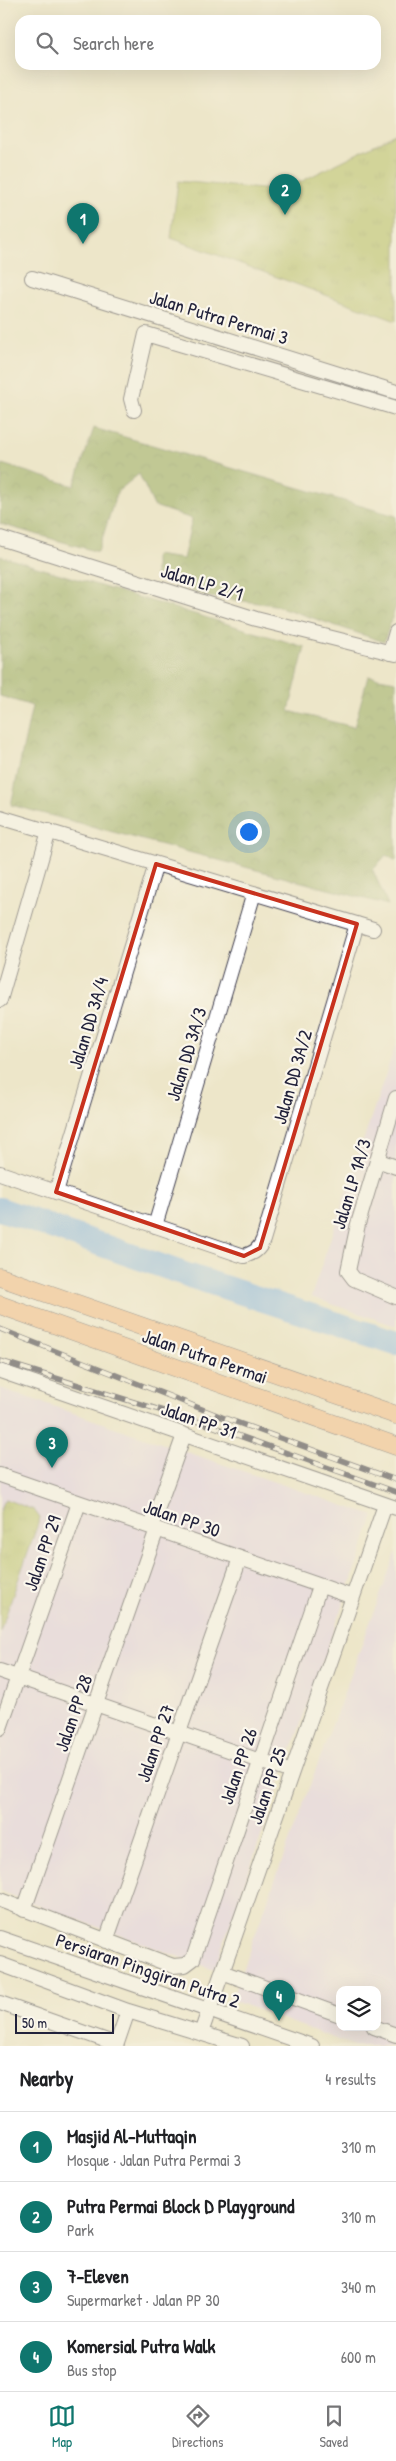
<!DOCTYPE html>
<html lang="en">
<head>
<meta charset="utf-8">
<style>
  :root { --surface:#fff; --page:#f6f6f6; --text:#202124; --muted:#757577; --line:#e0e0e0; --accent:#0f766e }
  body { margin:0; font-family:"Patrick Hand",sans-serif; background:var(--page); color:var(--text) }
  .controls { position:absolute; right:15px; bottom:15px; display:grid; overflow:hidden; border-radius:10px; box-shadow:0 5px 20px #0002 }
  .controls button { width:45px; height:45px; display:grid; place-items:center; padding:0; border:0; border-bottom:1px solid var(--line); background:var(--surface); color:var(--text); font:25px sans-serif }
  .scale { position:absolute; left:15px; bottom:12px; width:99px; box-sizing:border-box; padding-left:5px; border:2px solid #22223b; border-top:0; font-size:14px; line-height:18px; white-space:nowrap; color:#22223b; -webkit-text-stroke:4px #fbf7ec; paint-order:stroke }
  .you { position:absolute; left:248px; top:831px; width:18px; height:18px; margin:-12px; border:4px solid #fff; border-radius:50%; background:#1a73e8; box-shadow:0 0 0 8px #1a73e833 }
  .badge { display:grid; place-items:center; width:32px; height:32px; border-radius:50%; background:var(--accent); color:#fff; font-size:16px; font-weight:700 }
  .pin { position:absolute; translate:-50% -41px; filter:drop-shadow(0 1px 2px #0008) }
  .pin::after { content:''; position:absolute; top:26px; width:18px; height:15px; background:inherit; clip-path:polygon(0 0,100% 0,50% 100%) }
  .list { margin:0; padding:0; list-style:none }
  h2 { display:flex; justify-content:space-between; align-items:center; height:65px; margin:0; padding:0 20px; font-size:21px }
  h2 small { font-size:16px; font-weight:400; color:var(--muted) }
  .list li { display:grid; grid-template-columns:32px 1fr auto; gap:15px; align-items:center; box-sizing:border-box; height:70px; padding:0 20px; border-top:1px solid var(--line) }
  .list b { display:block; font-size:19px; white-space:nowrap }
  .list p { margin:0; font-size:16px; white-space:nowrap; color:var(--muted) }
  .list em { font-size:16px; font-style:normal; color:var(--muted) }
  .icon { flex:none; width:28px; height:28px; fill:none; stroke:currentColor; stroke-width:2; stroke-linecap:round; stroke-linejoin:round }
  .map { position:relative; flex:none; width:396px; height:2046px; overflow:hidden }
  .search { position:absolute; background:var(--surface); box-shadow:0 5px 20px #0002; left:15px; right:15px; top:15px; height:55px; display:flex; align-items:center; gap:12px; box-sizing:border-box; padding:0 18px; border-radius:15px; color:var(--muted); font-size:19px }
  .sheet { height:345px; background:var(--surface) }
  nav { display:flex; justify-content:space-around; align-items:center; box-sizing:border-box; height:70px; border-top:1px solid var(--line); background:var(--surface); font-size:14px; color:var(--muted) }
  nav a { display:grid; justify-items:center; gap:2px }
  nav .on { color:var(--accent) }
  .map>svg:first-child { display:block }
  .built { fill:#e4d3f1; fill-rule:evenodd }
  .forest { fill:url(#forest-crowns); stroke:#576448 }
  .park { fill:url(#park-tufts); stroke:#6a704e }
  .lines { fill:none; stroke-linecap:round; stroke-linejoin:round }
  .river { stroke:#7eb4ed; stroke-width:24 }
  .minor-casing { stroke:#403f50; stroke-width:16 }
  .major-casing { stroke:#403f50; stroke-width:19 }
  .minor { stroke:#fff; stroke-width:14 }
  .major { stroke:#f9bc89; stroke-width:18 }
  .rail-casing { stroke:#22223b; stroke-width:5.5 }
  .rail { stroke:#fbf7ec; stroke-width:4; stroke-dasharray:11; stroke-linecap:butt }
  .marked { fill:none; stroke:#c8321e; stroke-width:4; stroke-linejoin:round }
  .labels { text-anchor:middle; stroke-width:4.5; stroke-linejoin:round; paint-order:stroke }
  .street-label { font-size:19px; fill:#22223b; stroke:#fbf7ec }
</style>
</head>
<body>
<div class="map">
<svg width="396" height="2046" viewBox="0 0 396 2046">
  <defs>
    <pattern id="forest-crowns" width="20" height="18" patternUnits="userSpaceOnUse" patternTransform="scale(1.25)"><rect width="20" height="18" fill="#8ca556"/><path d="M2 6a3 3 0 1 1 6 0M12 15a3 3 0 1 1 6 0" fill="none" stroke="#728648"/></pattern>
    <pattern id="park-tufts" width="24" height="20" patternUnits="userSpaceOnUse" patternTransform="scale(1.25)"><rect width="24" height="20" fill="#b1be60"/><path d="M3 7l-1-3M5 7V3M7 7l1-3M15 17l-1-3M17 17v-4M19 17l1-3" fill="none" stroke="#98a354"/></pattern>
  </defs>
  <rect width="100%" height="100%" fill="#fbf7ec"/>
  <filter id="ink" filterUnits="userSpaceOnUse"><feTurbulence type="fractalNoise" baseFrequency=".02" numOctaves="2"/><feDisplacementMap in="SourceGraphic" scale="10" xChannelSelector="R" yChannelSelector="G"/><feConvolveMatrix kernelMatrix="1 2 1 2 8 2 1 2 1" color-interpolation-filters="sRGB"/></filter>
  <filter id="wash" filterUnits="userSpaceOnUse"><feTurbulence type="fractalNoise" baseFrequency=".0096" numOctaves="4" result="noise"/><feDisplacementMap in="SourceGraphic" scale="20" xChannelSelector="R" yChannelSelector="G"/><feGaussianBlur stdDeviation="1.12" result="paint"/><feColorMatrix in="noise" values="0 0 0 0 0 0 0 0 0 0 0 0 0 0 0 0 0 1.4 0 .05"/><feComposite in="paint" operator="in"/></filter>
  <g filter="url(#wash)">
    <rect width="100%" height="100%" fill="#ede6c9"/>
    <path class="built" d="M396,1043v283l-85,-29z
      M0,1388l374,128 -160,454 -214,-79z
      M396,1552v494h-41l-124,-46zM340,1990h37v37h-37z"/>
    <path class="forest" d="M94,428l302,88v90l-12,36 -110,-37 -64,-8 -55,-20v-22l28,4 9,-40 -38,-13 -15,-32 -22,18 -19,60 -98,-28 2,-60 72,22z
      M0,556l305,91 -16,64 65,16 14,-51 28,5v180l-10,-6 -13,15 15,35 -377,-100 21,-99 -32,-10z"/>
    <path class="park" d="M396,134v187l-225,-83 7,-57 104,10z
      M5,1499l29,11 6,8 -40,114v-119z"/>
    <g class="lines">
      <path class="river" d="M0,1209l190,67 206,67"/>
    </g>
  </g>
  <g filter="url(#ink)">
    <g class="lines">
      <g class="minor-casing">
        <path id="minor" d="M32,278l364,114
          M134,410l-3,-11 15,-65 250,74
          M0,538l256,81 140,35
          M390,653l6,-21
          M0,817l373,112
          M0,1000l49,-169
          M396,1098l-38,126 -10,47 6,8 42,18
          M377,1160l19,7
          M0,1173l244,83c10,-3 15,-6 19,-16l94,-316
          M56,1192l100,-328
          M155,1226l99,-333
          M0,1371l396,137
          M0,1475l353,122
          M151,1527l33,-92
          M0,1671l292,101
          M0,1728l79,-225
          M0,1900l173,66 12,-1 8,-6 127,-373
          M24,1910l133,-381
          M0,1938l312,108
          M106,1941l134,-383
          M0,1964l128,47 114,35
          M222,1972l118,43
          M0,2003l116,41
          M374,2027l22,8
          M201,2033l184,-528
          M116,2046l12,-35"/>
      </g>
      <g class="major-casing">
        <path id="major" d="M0,1277l396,138
          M0,1305l396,141"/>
      </g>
      <use href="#minor" class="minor"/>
      <use href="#major" class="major"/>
      <g class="rail-casing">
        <path id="rail" d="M0,1329l222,88 174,63
          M0,1361l209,64 187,67"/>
      </g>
      <use href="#rail" class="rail"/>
    </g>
  </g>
  <path d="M0 0H396V2046H0ZM156,864l201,60 -97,324 -16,8 -188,-64z" fill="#ede6c9" fill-opacity=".55" fill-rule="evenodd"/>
  <path class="marked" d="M156,864l201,60 -97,324 -16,8 -188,-64z"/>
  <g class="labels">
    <g class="street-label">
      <text transform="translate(219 317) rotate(17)" y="7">Jalan Putra Permai 3</text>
      <text transform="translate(202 582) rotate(17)" y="7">Jalan LP 2/1</text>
      <text transform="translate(88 1023) rotate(-73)" y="7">Jalan DD 3A/4</text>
      <text transform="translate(186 1054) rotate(-73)" y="7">Jalan DD 3A/3</text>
      <text transform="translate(292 1077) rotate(-74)" y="7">Jalan DD 3A/2</text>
      <text transform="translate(351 1184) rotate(-73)" y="7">Jalan LP 1A/3</text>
      <text transform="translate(205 1356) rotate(19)" y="7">Jalan Putra Permai</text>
      <text transform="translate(199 1420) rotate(19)" y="7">Jalan PP 31</text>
      <text transform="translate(182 1518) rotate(19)" y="7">Jalan PP 30</text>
      <text transform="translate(42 1553) rotate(-71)" y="7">Jalan PP 29</text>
      <text transform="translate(73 1713) rotate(-71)" y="7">Jalan PP 28</text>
      <text transform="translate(155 1743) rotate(-71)" y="7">Jalan PP 27</text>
      <text transform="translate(238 1766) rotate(-71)" y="7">Jalan PP 26</text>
      <text transform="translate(267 1786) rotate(-71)" y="7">Jalan PP 25</text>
      <text transform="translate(148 1970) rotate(19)" y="7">Persiaran Pinggiran Putra 2</text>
    </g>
  </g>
</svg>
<div class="controls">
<button><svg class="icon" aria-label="layers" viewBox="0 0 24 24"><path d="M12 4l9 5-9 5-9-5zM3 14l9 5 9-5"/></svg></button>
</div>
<div class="scale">50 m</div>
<div class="you"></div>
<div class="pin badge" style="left:83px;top:244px">1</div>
<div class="pin badge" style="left:285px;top:215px">2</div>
<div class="pin badge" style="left:52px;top:1468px">3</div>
<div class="pin badge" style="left:279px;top:2021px">4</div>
<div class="search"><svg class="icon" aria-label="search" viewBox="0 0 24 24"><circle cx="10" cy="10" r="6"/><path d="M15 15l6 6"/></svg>Search here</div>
</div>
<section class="sheet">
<h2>Nearby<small>4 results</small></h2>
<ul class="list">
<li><span class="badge">1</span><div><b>Masjid Al-Muttaqin</b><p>Mosque · Jalan Putra Permai 3</p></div><em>310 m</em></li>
<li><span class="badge">2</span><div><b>Putra Permai Block D Playground</b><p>Park</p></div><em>310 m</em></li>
<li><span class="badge">3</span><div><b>7-Eleven</b><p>Supermarket · Jalan PP 30</p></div><em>340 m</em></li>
<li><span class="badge">4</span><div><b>Komersial Putra Walk</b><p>Bus stop</p></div><em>600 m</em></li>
</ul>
</section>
<nav>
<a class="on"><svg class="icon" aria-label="map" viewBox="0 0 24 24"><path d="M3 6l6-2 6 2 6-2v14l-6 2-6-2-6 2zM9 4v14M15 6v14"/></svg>Map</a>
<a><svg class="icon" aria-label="directions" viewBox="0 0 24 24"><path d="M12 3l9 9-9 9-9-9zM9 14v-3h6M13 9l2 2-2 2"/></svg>Directions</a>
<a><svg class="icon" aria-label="saved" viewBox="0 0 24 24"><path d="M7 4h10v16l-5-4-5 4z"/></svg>Saved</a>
</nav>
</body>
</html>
